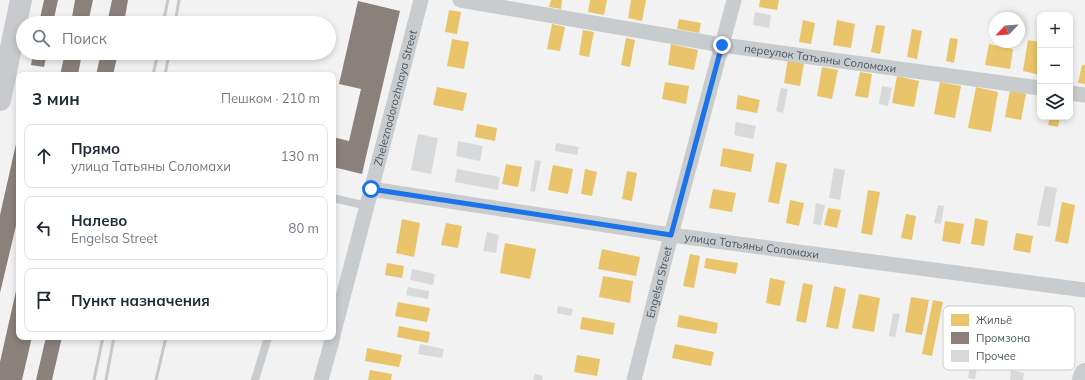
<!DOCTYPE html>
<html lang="ru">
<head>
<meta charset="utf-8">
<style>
  :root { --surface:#fff; --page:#f2f2f3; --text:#1f2937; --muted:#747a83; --line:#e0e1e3 }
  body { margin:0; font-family:Mulish,sans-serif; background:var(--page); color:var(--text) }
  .controls { position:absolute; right:12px; top:12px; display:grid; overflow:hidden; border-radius:8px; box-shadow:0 2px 6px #0003 }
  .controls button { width:36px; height:36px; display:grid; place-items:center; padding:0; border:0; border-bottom:1px solid var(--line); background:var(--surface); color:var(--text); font:20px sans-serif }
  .compass { position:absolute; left:989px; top:12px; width:36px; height:36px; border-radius:50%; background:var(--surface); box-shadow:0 2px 6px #0003; rotate:245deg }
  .stop { position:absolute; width:12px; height:12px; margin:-9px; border:3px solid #1a73e8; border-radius:50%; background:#fff }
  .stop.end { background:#1a73e8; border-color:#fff; box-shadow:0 1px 4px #0008 }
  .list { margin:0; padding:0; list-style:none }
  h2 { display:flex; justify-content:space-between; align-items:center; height:52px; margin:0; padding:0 16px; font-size:17px }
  h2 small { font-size:13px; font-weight:400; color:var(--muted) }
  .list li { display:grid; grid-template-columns:26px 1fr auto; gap:12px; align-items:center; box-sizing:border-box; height:64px; margin:0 8px 8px; padding:0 8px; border:1px solid var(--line); border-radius:8px }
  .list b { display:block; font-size:15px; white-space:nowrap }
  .list p { margin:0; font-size:13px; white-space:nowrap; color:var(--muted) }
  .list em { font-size:13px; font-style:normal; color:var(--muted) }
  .icon { flex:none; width:22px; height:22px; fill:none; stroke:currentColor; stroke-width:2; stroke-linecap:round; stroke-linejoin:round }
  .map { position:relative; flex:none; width:1085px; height:380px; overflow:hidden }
  .search { position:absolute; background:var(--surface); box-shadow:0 2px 6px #0003; left:16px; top:16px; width:320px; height:44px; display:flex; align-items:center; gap:10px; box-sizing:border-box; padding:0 14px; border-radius:22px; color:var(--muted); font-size:15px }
  .panel { position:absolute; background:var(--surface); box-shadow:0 2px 6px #0003; left:16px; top:72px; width:320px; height:268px; border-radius:8px }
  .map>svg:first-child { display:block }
  .homes { fill:#e9c46a }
  .industry { fill:#8a817c }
  .building { fill:#d8d9da }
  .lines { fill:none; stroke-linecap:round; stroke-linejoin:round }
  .lane { stroke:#c9ccce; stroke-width:8 }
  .street { stroke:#c9ccce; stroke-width:15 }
  .secondary { stroke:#cacdcf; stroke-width:22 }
  .primary { stroke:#c8cacd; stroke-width:22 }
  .rail { stroke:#c5c8c9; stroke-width:3 }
  .route { stroke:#1a73e8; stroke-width:5 }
  .labels { text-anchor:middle; stroke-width:4; stroke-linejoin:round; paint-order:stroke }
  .street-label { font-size:11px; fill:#49555e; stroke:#fff }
  .key { fill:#fff; stroke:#c8cccf; stroke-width:1 }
  .key-label { font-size:11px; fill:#49555e }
</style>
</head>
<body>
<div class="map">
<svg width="1085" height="380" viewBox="0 0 1085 380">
  <rect width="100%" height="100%" fill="#f2f2f2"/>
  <path class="homes" d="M551,0h11l-1,9 -12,-2z
    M590,0h17l-3,15 -16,-3z
    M631,0h15l-4,21 -14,-3z
    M760,0h19l-2,10 -18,-3z
    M449,10l12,2 -4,22 -12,-2z
    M679,19l22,4 -2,10 -22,-4z
    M803,20l12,3 -4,21 -12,-2z
    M837,20l18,4 -4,24 -18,-3z
    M552,24l13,3 -5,24 -13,-2z
    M876,25l9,1 -5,28 -9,-2z
    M912,29l10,2 -5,28 -10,-2z
    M583,30l11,2 -5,25 -10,-2z
    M626,38l9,2 -5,27 -9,-2z
    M950,38l8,1 -4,24 -8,-2z
    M452,39l17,3 -5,27 -17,-3z
    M1028,40l12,2v33l-17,-4z
    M671,44l27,6 -4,20 -26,-5z
    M989,44l24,5 -3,20 -25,-4z
    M788,59l16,4 -4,23 -16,-3z
    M1082,65h3v19l-7,-1z
    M822,67l16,3 -6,29 -15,-3z
    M860,72l12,2 -4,24 -13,-2z
    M897,76l22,5 -5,26 -22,-4z
    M665,82l24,4 -3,18 -24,-5z
    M940,82l21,4 -6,32 -21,-4z
    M437,87l30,6 -4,18 -30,-6z
    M976,87l22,5 -7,40 -23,-4z
    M1010,90l16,4 -5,26 -16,-3z
    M738,95l22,5 -3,13 -21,-4z
    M1050,117h10l-2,10 -10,-2z
    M477,124l20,4 -2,13 -20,-4z
    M723,148l31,6 -3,18 -31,-6z
    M776,162l11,2 -8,40 -11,-2z
    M506,164l16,3 -4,20 -16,-3z
    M553,165l20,4 -5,25 -20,-4z
    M585,169l12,3 -5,24 -11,-2z
    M627,171l10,2 -5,28 -10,-2z
    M713,189l23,4 -4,19 -23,-4z
    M868,190l12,2 -8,43 -11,-2z
    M790,200l14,3 -5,23 -13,-3z
    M1062,202l13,3 -7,39 -13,-3z
    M828,208l13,2 -4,18 -13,-3z
    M906,214l10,2 -4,24 -11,-2z
    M975,218l13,3 -4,25 -13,-2z
    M402,219l18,4 -6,34 -18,-4z
    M945,221l19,3 -4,20 -18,-3z
    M446,223l16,3 -4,22 -17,-3z
    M1016,233l17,3 -3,17 -17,-3z
    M505,243l31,6 -6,30 -30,-6z
    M602,249l38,8 -4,19 -38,-7z
    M690,254l10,2 -6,32 -11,-2z
    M706,258l32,5 -2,11 -32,-6z
    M387,263l17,3 -2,12 -17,-3z
    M603,276l30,5 -3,22 -31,-6z
    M770,278l15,3 -5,25 -14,-3z
    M803,283l10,2 -7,38 -10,-2z
    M834,286l12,3 -8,40 -12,-2z
    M859,294l21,4 -6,34 -22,-4z
    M911,297l18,3 -7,35 -17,-3z
    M933,300l10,2 -11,54 -10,-2z
    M398,302l32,6 -3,14 -32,-6z
    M679,315l39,8 -2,11 -39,-7z
    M582,317l33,6 -2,12 -33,-6z
    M399,326l31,6 -2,11 -31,-6z
    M675,344l39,8 -3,14 -39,-8z
    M367,348l35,7 -3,12 -34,-6z
    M577,355l23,4 -3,17 -23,-4z
    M370,370l22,4 -1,6h-23z"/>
  <path class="industry" d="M44,0h14l-5,23h-14z
    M75,0h18l-5,23h-17z
    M112,0h16l-4,23h-17z
    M358,1l42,10 -38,163 -29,-7v-30l16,4 12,-52 -22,-5z
    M33,53h14l-3,14 -13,-2z
    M65,53h17l-4,22h-18z
    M101,53h17l-5,22h-17z
    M18,135l1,78 -19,80v-78z
    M18,282l1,55h13l-10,43h-22v-18z
    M46,337h16l-10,43h-16z"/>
  <path class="building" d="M755,12l16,3 -2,13 -16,-3z
    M882,86l10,2 -4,18 -9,-2z
    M781,88l7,1 -5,24 -7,-2z
    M736,122l20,4 -3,13 -19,-4z
    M418,134l20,4 -7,36 -20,-4z
    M458,141l25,5 -3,15 -24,-5z
    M556,143l23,4 -2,8 -22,-4z
    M535,160l6,1 -6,31 -5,-1z
    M834,168l11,2 -5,30 -11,-2z
    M457,169l43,8 -2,13 -43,-8z
    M1045,186l12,2 -7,39 -13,-2z
    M816,203l9,2 -4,20 -8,-1z
    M938,205l6,1 -3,18 -7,-1z
    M487,232l12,3 -3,18 -13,-2z
    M412,269l23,5 -2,11 -23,-5z
    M408,287l21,4 -1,8 -22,-4z
    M558,306l15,3 -2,7 -14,-3z
    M893,313l7,1 -5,23 -6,-1z
    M975,335l8,1 -8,43 -7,-1z
    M420,344l24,5 -2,9 -24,-4z
    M1011,370l13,3 -1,7h-13z
    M535,374l8,2 -1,4h-9z"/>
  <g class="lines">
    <path class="lane" d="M333,198l34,8
      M255,380l13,-43"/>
    <g class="street">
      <path id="s1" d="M460,0l262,45 318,43"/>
      <path d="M1070,93l15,2"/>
      <path id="s2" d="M371,189l300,46 414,55"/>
      <path id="s3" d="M333,335l88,-335"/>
      <path d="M321,380l12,-43"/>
      <path id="s4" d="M634,380l37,-145 63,-235"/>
    </g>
    <path class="secondary" d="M1083,380l2,-6"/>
    <path class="primary" d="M0,100l21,-100"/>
    <path class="rail" d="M163,23l5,-23
      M175,23l4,-23
      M153,75l5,-22
      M165,75l4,-22
      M94,380l9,-43
      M106,380l8,-43
      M156,380l10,-43"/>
  </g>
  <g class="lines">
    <path class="route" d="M371,189l300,46 51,-190"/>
  </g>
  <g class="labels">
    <g class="street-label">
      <text dy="4" stroke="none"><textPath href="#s1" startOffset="365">переулок Татьяны Соломахи</textPath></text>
      <text dy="4" stroke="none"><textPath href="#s3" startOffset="245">Zheleznodorozhnaya Street</textPath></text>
      <text dy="4" stroke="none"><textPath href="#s2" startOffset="385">улица Татьяны Соломахи</textPath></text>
      <text dy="4" stroke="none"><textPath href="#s4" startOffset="101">Engelsa Street</textPath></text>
    </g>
  </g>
  <rect x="943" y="306" width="132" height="64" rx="6" class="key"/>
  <rect x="951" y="314" width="18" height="12" fill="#e9c46a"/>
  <rect x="951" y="332" width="18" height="12" fill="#8a817c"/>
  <rect x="951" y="350" width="18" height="12" fill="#d8d9da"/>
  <g class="key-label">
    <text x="976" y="324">Жильё</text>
    <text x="976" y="342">Промзона</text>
    <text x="976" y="360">Прочее</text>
  </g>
</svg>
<div class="controls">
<button>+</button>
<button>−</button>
<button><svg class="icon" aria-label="layers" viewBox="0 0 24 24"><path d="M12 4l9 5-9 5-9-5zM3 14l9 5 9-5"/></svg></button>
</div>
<svg class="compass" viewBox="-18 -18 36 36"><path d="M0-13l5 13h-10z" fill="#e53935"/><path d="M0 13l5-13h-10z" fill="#747a83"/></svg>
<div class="stop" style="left:371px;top:189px"></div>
<div class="stop end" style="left:722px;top:45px"></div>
<div class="search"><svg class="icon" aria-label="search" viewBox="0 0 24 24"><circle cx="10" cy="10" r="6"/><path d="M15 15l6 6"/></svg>Поиск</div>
<section class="panel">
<h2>3 мин<small>Пешком · 210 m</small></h2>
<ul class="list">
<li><svg class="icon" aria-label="ahead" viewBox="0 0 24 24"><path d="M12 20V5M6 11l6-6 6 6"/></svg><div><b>Прямо</b><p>улица Татьяны Соломахи</p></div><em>130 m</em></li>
<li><svg class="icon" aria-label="left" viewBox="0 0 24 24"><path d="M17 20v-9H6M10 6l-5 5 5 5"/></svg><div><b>Налево</b><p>Engelsa Street</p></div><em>80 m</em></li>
<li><svg class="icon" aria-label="arrive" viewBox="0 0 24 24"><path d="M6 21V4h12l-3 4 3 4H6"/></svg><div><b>Пункт назначения</b></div></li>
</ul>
</section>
</div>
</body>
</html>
